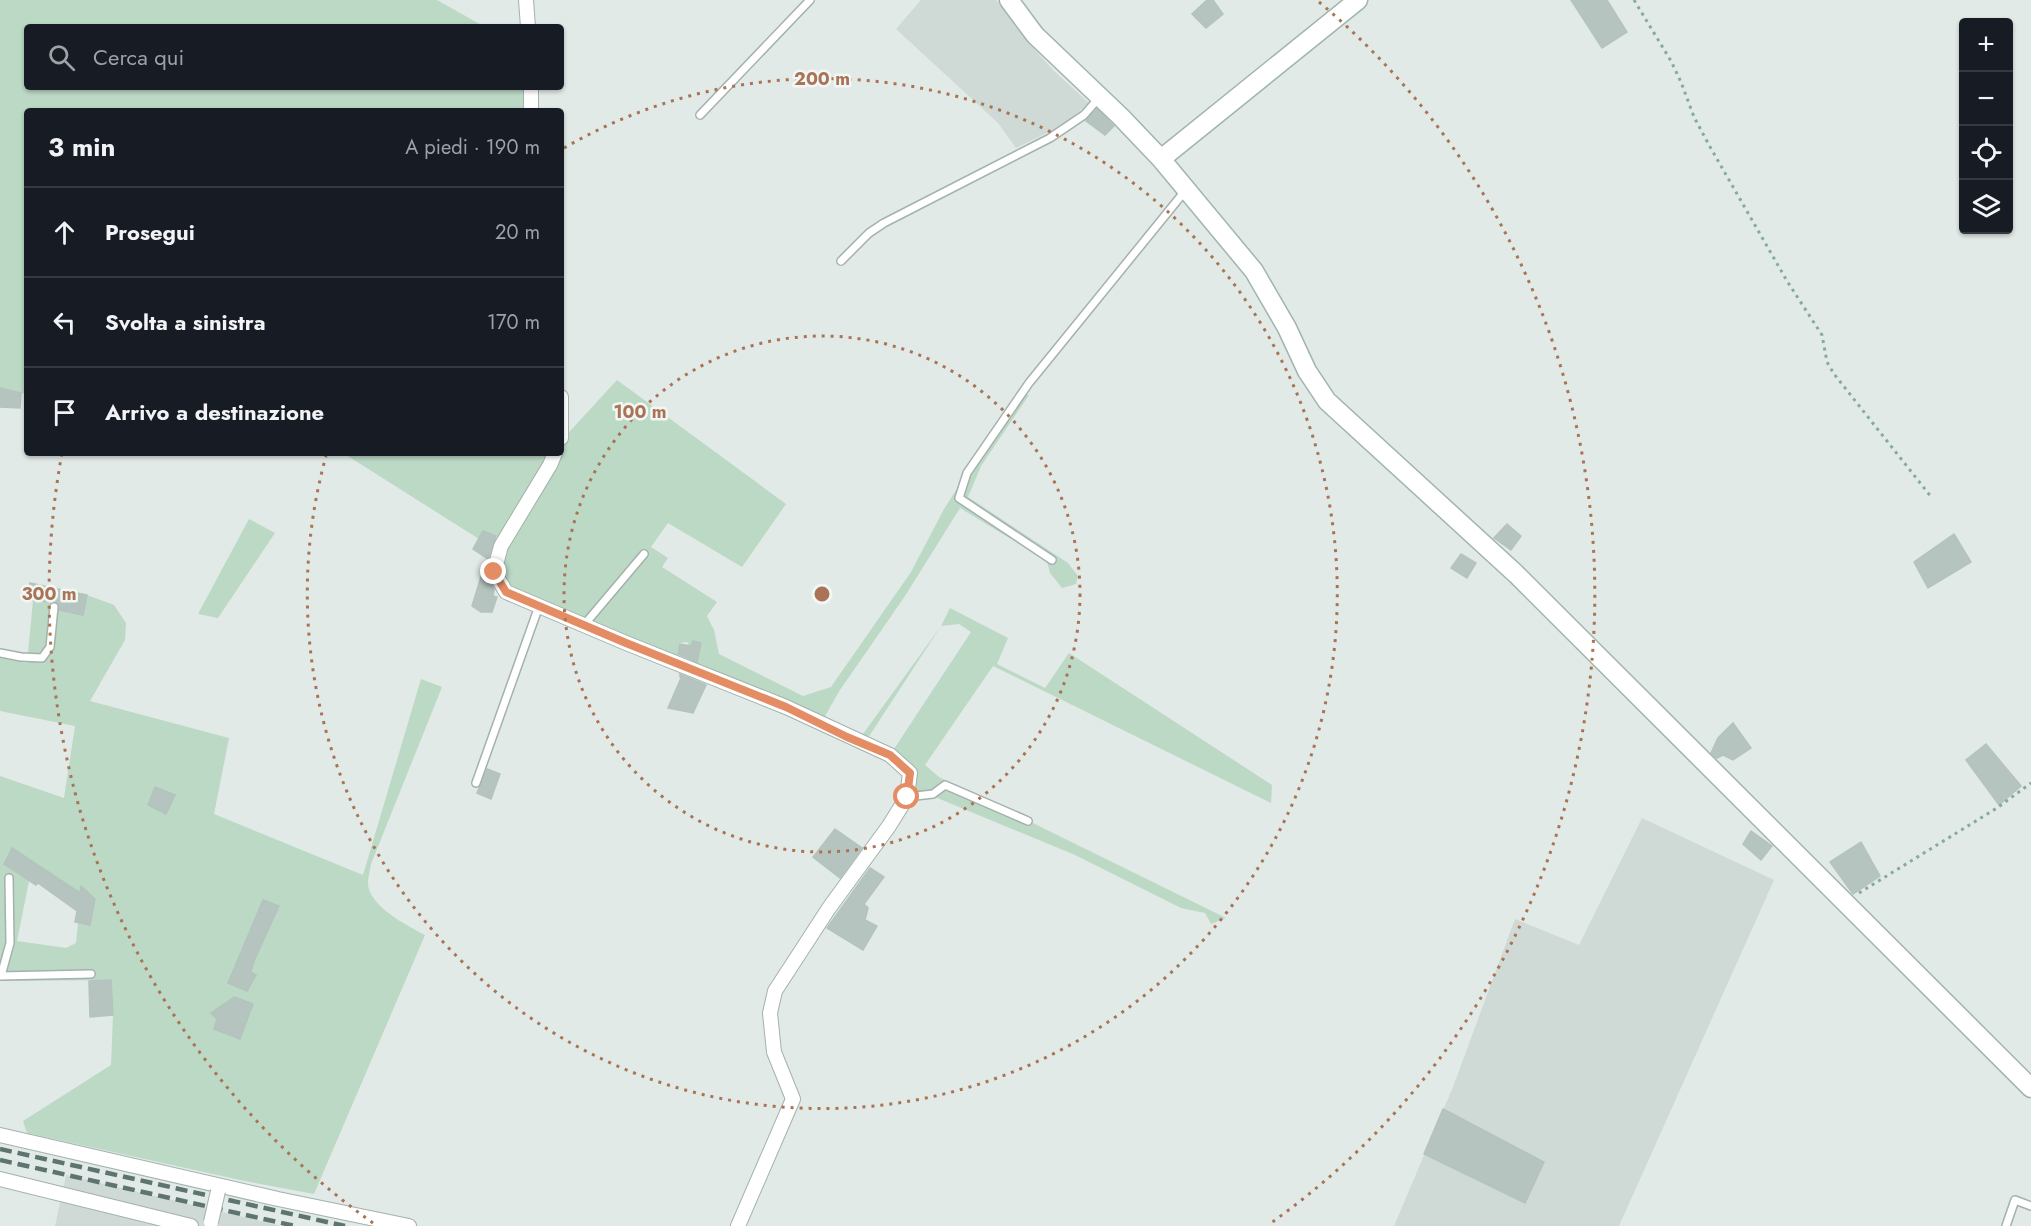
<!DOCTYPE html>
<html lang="it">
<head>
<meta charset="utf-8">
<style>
  :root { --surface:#171b24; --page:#20242c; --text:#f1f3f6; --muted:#9ea1a6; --line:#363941 }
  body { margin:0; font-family:Jost,sans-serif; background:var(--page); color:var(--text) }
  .controls { position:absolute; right:18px; top:18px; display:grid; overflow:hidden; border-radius:6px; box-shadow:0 2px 4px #0004 }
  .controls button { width:54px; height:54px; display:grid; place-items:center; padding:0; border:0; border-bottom:2px solid var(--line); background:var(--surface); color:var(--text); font:30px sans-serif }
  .stop { position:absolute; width:18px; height:18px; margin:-14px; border:4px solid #e48c64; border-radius:50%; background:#fff }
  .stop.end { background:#e48c64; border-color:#fff; box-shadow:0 2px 6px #0008 }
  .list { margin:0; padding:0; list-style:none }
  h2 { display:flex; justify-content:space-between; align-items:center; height:78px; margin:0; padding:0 24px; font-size:26px }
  h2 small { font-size:20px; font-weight:400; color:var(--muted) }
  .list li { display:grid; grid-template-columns:39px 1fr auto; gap:18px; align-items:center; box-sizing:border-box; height:90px; padding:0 24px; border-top:2px solid var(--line) }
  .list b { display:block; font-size:22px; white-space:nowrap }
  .list em { font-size:20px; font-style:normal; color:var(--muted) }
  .icon { flex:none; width:33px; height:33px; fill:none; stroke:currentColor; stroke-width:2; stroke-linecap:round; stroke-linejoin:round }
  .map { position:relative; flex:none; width:2031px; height:1226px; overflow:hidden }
  .search { position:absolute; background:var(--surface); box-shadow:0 2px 4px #0004; left:24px; top:24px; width:540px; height:66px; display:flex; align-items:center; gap:15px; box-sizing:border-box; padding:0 21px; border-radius:6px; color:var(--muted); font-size:22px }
  .panel { position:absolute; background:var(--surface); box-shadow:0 2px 4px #0004; left:24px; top:108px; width:540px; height:348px; border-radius:6px }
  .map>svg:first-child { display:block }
  .built { fill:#cfd9d5 }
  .green { fill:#bbd9c5; fill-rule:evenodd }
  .building { fill:#b6c4bf; stroke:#b4c3be; stroke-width:1.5 }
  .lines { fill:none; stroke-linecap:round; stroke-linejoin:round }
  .lane-casing { stroke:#a4b1ad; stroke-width:10 }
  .street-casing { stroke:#a4b1ad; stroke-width:16 }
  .secondary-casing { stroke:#a1b4af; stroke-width:21 }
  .path { stroke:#84aaa1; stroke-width:3; stroke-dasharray:3 4.5; stroke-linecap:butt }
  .lane { stroke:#fff; stroke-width:7 }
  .street { stroke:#fff; stroke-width:14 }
  .secondary { stroke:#fff; stroke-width:18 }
  .rail { stroke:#5d7470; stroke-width:4.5; stroke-dasharray:12 6; stroke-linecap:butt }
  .street-bridge-casing { stroke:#a4b1ad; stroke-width:16; stroke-linecap:butt }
  .street-bridge { stroke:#fff; stroke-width:14 }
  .route { stroke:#e48c64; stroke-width:8 }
  .ring { fill:none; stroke:#aa7356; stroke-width:3; stroke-dasharray:3 6 }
  .centre { fill:#aa7356; stroke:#f1f7f4; stroke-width:3 }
  .ring-label { font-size:18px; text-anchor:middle; font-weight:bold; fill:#aa7356; stroke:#f1f7f4; stroke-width:5; stroke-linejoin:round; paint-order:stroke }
</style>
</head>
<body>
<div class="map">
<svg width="2031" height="1226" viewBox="0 0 2031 1226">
  <rect width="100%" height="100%" fill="#e1eae6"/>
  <path class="built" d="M921,0h75l31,41 27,30 35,32 -26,22 -47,23 -18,-25 -102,-94z
    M1642,818l132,62 -155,346h-225l59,-139 62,-168 64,26z
    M66,1175l215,51h-226z"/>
  <path class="green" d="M0,0h437l48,27h-458v60h504v24h-504v283l-27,-5z
    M617,380l169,124 -44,63 -74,-44 -17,24 17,11 -6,9 55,35 -10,14 7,14 5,24 84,42 28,-9 80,-115 33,-63 23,-36 55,-79 7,1 -48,71 -13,31 100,66 10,13 -2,8 -14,4 -12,-15 -3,-12 -87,-53 -55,88 -65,94 -15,26 22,21 16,-3 78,-108 9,-18 58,30 -11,26 48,24 24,-35 203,132 -1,18 -278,-137 -68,99 14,12 287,141 -15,6 -6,-11 -24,-5 -106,-53 -140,-58h-28l3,-24 -20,-18 81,-123 -12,-8 -18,2 -77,118 -358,-152 -12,-20 11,-32 -22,-9 -4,8 -136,-86h218v-12zM687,642l2,3 10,2 -2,15 -20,-5 3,-14z
    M249,519l26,14 -57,85 -20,-4z
    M30,583l57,12 27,10 12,18 -1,17 -35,61 139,37 -15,76 149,61 58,-196 21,8 -71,177c-1,6 -3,13 -3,19 0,23 40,43 57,52l-111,259 -74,-14 -213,-47 -4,-12 88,-56 2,-50 -3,-35 -110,1v-205l64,22 11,-72 -75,-15v-53l27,5 6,-62 -12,-2v-11l7,1zM12,848l68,45 1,-5 14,11 -5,26 -12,-2 -2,20 -10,5 -49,-7 12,-60 -25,-17z"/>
  <path class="building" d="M1207,0h6l10,14 -17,14 -14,-14z
    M1571,0h36l20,32 -25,16z
    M1097,109l17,17 -9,9 -19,-14z
    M0,388l21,5 -1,15 -20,-1z
    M1507,524l14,12 -10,14 -17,-12z
    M483,531l13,5 -8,23 -15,-10z
    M1954,534l17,28 -43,26 -14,-26z
    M1461,554l15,9 -9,15 -16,-10z
    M481,577l7,2 6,11 -1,6 4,1 -5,15h-11l-9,-6z
    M30,583l57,12 -4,20 -24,-5v-6l-4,-2 -29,-2z
    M693,641l8,2 -4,19 -19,-8 2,-10 11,2z
    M680,674l26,11 -13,28 -25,-5 13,-30 -1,-1z
    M1733,723l18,25 -18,12 -10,-5 -6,3 -6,-5 7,-15z
    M1986,744l35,42 -22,19 -33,-45z
    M487,769l13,5 -9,25 -14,-6z
    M155,787l20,8 -9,19 -18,-9z
    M835,829l27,19 -22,30 -27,-21z
    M1751,831l21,15 -11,14 -18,-16z
    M1861,842l19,34 -27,18 -23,-32z
    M12,848l68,45 1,-7 14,13 -5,26 -15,-3 2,-11 -39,-28 -2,2 -32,-21z
    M870,868l14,9 -20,27 4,4 -3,12 12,6 -14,24 -36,-22z
    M263,900l16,6 -25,55 -3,11 5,3 -9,16 -19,-8z
    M111,980l2,35 -23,2 -1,-36z
    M234,997l19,7 -13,35 -26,-10 3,-10 -6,-6z
    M1443,1109l101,53 -19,41 -101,-49z"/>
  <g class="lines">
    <g class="lane-casing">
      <path id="lane" d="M700,115l110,-115
        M841,261l28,-28 15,-10 166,-85 34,-23 14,-16
        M1052,560l-93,-62 8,-25 62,-90 156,-192
        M584,625l60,-71
        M0,653l21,4 21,1 8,-11 4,-40
        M476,783l63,-177
        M907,797l26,-3 12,-9 83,36
        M0,976l91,-2
        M1,976l9,-33 -1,-65
        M2006,1226l9,-26 16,6"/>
    </g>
    <g class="street-casing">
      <path id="street" d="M526,0l2,27
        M531,87v24
        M561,397v41
        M555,453l-5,12 -49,81 -7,26 12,20 120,51 160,64 104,48 20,18 -3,24 -18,29 -60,82 -54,83 -5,22 4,39 19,47 -55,127
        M0,1135l278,64 131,27
        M0,1179l191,47"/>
    </g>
    <g class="secondary-casing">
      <path id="secondary" d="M1009,0l26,35 86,82 40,42 93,112 33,57 20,43 20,30 189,173 515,514
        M1161,159l197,-159"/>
    </g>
    <path class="path" d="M1634,0l37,61 10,21 13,35 15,28 78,136 35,54 5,27 7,12 98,124
      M1859,893l138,-85 34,-25"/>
    <use href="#lane" class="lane"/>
    <use href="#street" class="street"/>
    <use href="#secondary" class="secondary"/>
    <path class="rail" d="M0,1149l345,77
      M0,1160l295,66"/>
    <g class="street-bridge-casing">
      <path id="street-bridge" d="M211,1222l7,-31"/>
    </g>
    <use href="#street-bridge" class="street-bridge"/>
  </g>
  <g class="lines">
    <path class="route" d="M494,572l12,20 120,51 160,64 61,30 43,18 20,18 -3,24"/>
  </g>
  <g class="ring">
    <circle cx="822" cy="594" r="258"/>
    <path d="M564 148A515 515 0 1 1 326 456"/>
    <path d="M373 1223A773 773 0 0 1 62 453M1319 2A773 773 0 0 1 1271 1223"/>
  </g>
  <circle cx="822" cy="594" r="9" class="centre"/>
  <g class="ring-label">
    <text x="822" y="85">200 m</text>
    <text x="640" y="418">100 m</text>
    <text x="49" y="600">300 m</text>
  </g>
</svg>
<div class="controls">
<button>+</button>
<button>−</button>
<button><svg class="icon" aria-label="locate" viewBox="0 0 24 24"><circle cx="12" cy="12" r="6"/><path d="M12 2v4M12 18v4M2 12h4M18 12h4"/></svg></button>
<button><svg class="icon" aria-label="layers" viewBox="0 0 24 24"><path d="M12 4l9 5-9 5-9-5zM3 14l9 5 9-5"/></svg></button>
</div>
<div class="stop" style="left:907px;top:797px"></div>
<div class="stop end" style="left:494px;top:572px"></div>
<div class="search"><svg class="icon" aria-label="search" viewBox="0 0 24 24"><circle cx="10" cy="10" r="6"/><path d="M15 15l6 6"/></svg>Cerca qui</div>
<section class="panel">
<h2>3 min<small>A piedi · 190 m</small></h2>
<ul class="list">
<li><svg class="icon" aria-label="ahead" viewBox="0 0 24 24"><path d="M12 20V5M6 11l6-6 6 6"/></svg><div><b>Prosegui</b></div><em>20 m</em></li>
<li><svg class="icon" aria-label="left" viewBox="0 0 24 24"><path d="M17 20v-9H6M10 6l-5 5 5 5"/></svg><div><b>Svolta a sinistra</b></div><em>170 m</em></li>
<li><svg class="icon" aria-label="arrive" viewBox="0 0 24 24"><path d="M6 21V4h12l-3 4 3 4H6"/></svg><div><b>Arrivo a destinazione</b></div></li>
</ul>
</section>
</div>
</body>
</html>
